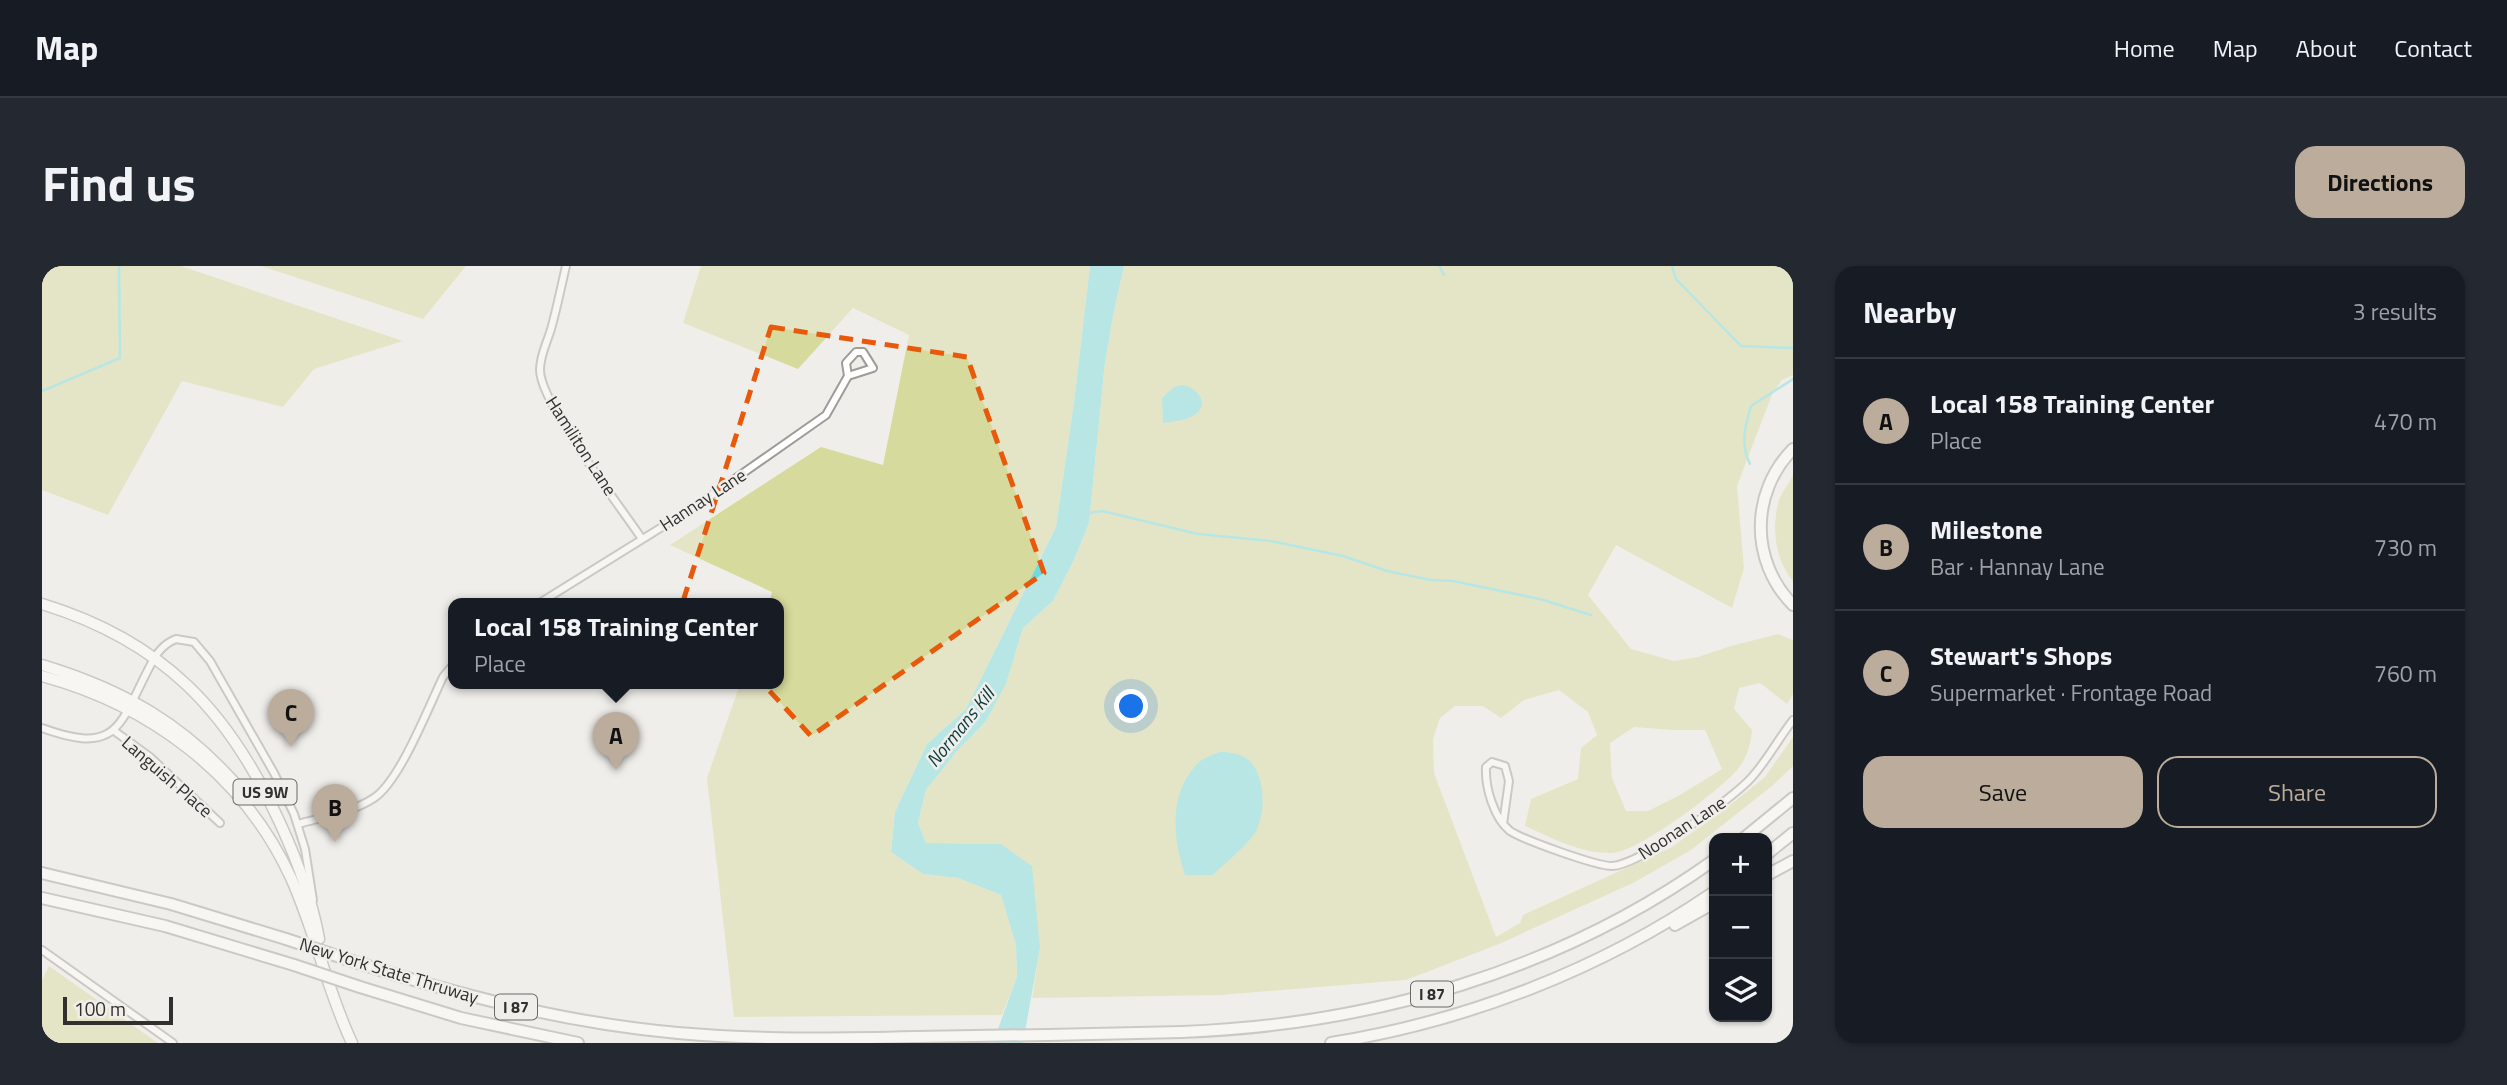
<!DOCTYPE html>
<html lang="en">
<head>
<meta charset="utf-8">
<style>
  :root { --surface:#171b24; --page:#242831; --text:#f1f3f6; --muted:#9ea1a6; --line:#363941; --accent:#bbac9c }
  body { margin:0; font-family:"Titillium Web",sans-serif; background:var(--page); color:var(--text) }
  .controls { position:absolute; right:21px; bottom:21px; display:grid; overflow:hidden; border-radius:14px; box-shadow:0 2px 5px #0004 }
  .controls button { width:63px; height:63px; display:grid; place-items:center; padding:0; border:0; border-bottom:2px solid var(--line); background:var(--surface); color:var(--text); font:35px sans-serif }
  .scale { position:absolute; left:21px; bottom:18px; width:110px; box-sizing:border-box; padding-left:7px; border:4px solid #31302f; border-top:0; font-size:19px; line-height:24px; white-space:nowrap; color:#31302f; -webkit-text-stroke:5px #f0eeea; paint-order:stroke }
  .you { position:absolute; left:1090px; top:441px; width:24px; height:24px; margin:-18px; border:5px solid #fff; border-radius:50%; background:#1a73e8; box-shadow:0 0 0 10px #1a73e833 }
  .badge { display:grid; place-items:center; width:46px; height:46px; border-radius:50%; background:var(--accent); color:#111; font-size:23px; font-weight:700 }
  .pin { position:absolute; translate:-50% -58px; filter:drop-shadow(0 2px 4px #0008) }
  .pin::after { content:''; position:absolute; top:37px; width:24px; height:21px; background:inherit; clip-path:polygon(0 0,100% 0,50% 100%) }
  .popup { position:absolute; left:406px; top:332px; width:336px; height:91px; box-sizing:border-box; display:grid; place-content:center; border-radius:14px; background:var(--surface); filter:drop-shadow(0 2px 5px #0005); font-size:23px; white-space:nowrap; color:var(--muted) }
  .popup b { font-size:26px; color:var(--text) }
  .popup::after { content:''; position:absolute; left:50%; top:100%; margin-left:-14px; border:14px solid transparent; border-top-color:var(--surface) }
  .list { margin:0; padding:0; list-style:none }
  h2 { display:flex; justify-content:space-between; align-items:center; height:91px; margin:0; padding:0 28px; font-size:30px }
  h2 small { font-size:23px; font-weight:400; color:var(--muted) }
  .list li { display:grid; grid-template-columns:46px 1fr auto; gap:21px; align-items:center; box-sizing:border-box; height:126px; padding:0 28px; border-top:2px solid var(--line) }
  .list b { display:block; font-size:26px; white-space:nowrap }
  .list p { margin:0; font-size:23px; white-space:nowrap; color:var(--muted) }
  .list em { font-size:23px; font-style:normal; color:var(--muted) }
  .actions { display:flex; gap:14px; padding:21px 28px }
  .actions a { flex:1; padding:16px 0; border:2px solid var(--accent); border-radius:21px; text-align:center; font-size:24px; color:var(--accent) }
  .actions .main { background:var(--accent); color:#111 }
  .icon { flex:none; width:38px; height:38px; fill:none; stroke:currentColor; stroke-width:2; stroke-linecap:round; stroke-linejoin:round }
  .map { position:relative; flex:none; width:1751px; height:777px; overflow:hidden; border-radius:21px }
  header { display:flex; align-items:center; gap:42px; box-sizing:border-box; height:98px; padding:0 35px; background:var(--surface); border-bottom:2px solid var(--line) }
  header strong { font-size:33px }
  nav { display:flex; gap:38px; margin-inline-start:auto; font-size:24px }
  .intro { display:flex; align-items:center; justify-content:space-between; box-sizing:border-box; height:168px; padding:0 42px }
  h1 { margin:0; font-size:49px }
  .button { padding:18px 32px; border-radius:21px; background:var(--accent); color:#111; font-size:24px; font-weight:700 }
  main { display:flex; gap:42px; padding:0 42px }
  aside { flex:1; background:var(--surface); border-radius:21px; box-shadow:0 2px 5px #0004 }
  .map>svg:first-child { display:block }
  .green { fill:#d6da9c; fill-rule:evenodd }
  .water { fill:#71dcde }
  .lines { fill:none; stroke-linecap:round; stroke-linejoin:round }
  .stream { stroke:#71dcde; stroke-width:2.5 }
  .minor-casing { stroke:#9e9c98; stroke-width:10 }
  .primary-casing { stroke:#9e9c98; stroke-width:13 }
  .motorway-casing { stroke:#9e9c98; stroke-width:14 }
  .minor { stroke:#fff; stroke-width:6 }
  .primary { stroke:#fff; stroke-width:10 }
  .motorway { stroke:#fff; stroke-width:10 }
  .motorway-bridge-casing { stroke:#9e9c98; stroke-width:14; stroke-linecap:butt }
  .motorway-bridge { stroke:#fff; stroke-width:10 }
  .marked { fill:none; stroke:#e8590c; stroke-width:5; stroke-dasharray:14 9; stroke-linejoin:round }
  .labels { text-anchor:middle; stroke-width:5; stroke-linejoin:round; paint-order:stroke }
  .shield { fill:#f0eeea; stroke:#6a6967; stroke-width:2 }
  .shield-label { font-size:16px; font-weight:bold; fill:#31302f }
  .street-label { font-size:18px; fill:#31302f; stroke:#f0eeea }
  .water-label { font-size:19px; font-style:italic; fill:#083c3d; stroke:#f0eeea }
</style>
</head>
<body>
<header>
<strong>Map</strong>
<nav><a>Home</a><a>Map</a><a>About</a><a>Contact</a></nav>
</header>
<div class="intro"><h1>Find us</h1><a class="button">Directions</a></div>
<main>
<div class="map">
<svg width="1751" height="777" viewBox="0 0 1751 777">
  <rect width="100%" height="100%" fill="#f0eeea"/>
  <path class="green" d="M0,0h139l222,75 -89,28 -31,38 -101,-26 -74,134 -66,-25z
    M219,0h205l-43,53z
    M659,0h389l-16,136 -18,125 -90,182 -39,35 -32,68 -4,40 32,22 35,4 43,17 15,50 1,31 -15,39 -268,2 -27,-239 33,-94h39v-80h-10l3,-12 -102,-47 151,-98 62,18 26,-130 -56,-27 -55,61 -115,-46z
    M1082,0h669v109l-11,5 -9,12 -36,94 7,82 -12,40 -116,-63 -28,50 43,54 43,12 24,-4 33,-11 47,-12 15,6v54l-6,10 -27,-21 -21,5 -5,21 18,21c-1,13 -5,29 -15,40 -18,21 -98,82 -125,83 -31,1 -60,-15 -87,-27l6,-27 47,-20 3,-31 16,-13 -9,-23 -29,-22 -35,10 -23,18 -18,-12h-28l-15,12 -7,21 1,34 62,164 24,-14 3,-8 147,-67 49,-34 46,-37 28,-40v29l-21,20 -81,64 -58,33 -134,61 -93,36 -185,15 -189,3 8,-50 -39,-104 -75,-1 -8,-20 8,-33 31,-39 29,-30 20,-37 17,-56 30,-27 21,-41 15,-37 16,-161 9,-51zM1592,461l37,3h34l17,39 -42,26 -32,16h-22l-14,-33 -2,-35z
    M1751,209v106c-18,-21 -22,-54 -14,-81 3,-8 10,-17 14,-25z
    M7,700l109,77h-116v-63z"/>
  <path class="water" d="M1048,0h34l-10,45 -9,51 -16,161 -15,37 -21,41 -30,27 -17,56 -20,37 -29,30 -31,39 -8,33 8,20 75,1 31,22 8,82 -17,95h-30l24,-67 -1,-31 -15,-50 -43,-17 -35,-4 -32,-22 4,-40 32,-68 39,-35 90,-182 18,-125z
    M1140,119c13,1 28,17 15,28 -8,7 -24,9 -34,10l-1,-25 12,-11z
    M1178,486c10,0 23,2 31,10 14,17 15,49 5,69 -8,14 -31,32 -43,44h-28c-12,-36 -17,-79 11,-110 5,-6 16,-10 24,-13z"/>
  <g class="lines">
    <path class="stream" d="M1397,0l5,9
      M1630,0l4,13 65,67 52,2
      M0,125l78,-33 -1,-92
      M1708,198c-10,-20 -5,-38 1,-58l42,-27
      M1047,247l13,-2 96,23 73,7 72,15 44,15 44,9 22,1 87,18 51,16"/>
    <g class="minor-casing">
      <path id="minor" d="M524,0c-5,21 -9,42 -15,63 -4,14 -11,26 -11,41 0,33 80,136 102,169
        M496,338l161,-100 127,-89 22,-39 -2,-13 10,-11h7l10,16 -25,8
        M0,462c77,28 77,-3 108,-62 6,-12 13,-22 26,-27l18,3 16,19 64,112 20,41 11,35 8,51
        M71,464l37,27 70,66
        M256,558c25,-7 55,-12 76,-26 26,-17 55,-92 69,-121l10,-12
        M1461,558l6,-43 -4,-15 -13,-4 -6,5c-1,21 8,51 24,64 14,9 86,35 102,35 27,-1 121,-67 140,-89 16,-18 27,-39 41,-57
        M0,684l131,93"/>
    </g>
    <g class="primary-casing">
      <path id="primary" d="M0,338c121,37 187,107 238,219 17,37 32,76 39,116
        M0,399c82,25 142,59 199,125
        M0,410c108,29 202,99 249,202 24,53 36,112 61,165"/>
    </g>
    <g class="motorway-casing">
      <path id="motorway" d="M1751,183c-43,44 -43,112 0,156
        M1702,572l49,-40
        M1725,588l26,-21
        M0,607l129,31 115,35
        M1725,609l26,-14
        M0,632l123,28 129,39
        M1633,659l39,-22
        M310,695c106,34 214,62 326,72 79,7 158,6 238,4 89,-1 177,-3 266,-5 189,-7 377,-61 532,-172
        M318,721l101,31 117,25
        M1289,777c136,-22 269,-73 383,-151"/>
    </g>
    <use href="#minor" class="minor"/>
    <use href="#primary" class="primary"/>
    <use href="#motorway" class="motorway"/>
    <g class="motorway-bridge-casing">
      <path id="motorway-bridge" d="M244,673l66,22
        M252,699l66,22"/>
    </g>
    <use href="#motorway-bridge" class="motorway-bridge"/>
  </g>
  <path d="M0 0H1751V777H0ZM729,61l196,30 77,216 -233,163 -127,-138z" fill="#f0eeea" fill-opacity=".55" fill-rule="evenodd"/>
  <path class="marked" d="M729,61l196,30 77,216 -233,163 -127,-138z"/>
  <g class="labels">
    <g class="shield">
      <rect x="191.5" y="513.5" width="63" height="25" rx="5"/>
      <rect x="1369" y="715.5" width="42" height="25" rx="5"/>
      <rect x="453" y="728.5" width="42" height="25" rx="5"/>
    </g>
    <g class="shield-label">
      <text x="223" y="532">US 9W</text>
      <text x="1390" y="734">I 87</text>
      <text x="474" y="747">I 87</text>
    </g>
    <g class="street-label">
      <text transform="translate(539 180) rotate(57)" y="6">Hamiliton Lane</text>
      <text transform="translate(661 234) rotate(-33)" y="6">Hannay Lane</text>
      <text transform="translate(125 511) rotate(41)" y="6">Languish Place</text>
      <text transform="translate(1640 562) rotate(-33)" y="6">Noonan Lane</text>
      <text transform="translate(347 705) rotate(17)" y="6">New York State Thruway</text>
    </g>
    <g class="water-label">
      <text transform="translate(918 461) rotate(-51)" y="7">Normans Kill</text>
    </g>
  </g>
</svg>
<div class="controls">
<button>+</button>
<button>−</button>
<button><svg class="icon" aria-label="layers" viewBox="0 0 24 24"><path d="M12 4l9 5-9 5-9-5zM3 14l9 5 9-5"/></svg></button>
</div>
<div class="scale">100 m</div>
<div class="you"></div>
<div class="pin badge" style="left:574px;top:504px">A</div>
<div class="popup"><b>Local 158 Training Center</b>Place</div>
<div class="pin badge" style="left:293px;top:576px">B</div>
<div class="pin badge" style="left:249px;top:481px">C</div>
</div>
<aside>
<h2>Nearby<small>3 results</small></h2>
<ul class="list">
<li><span class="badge">A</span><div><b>Local 158 Training Center</b><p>Place</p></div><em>470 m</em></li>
<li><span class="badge">B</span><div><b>Milestone</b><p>Bar · Hannay Lane</p></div><em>730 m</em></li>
<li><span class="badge">C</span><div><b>Stewart's Shops</b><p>Supermarket · Frontage Road</p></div><em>760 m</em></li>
</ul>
<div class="actions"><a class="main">Save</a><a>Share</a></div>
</aside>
</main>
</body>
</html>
